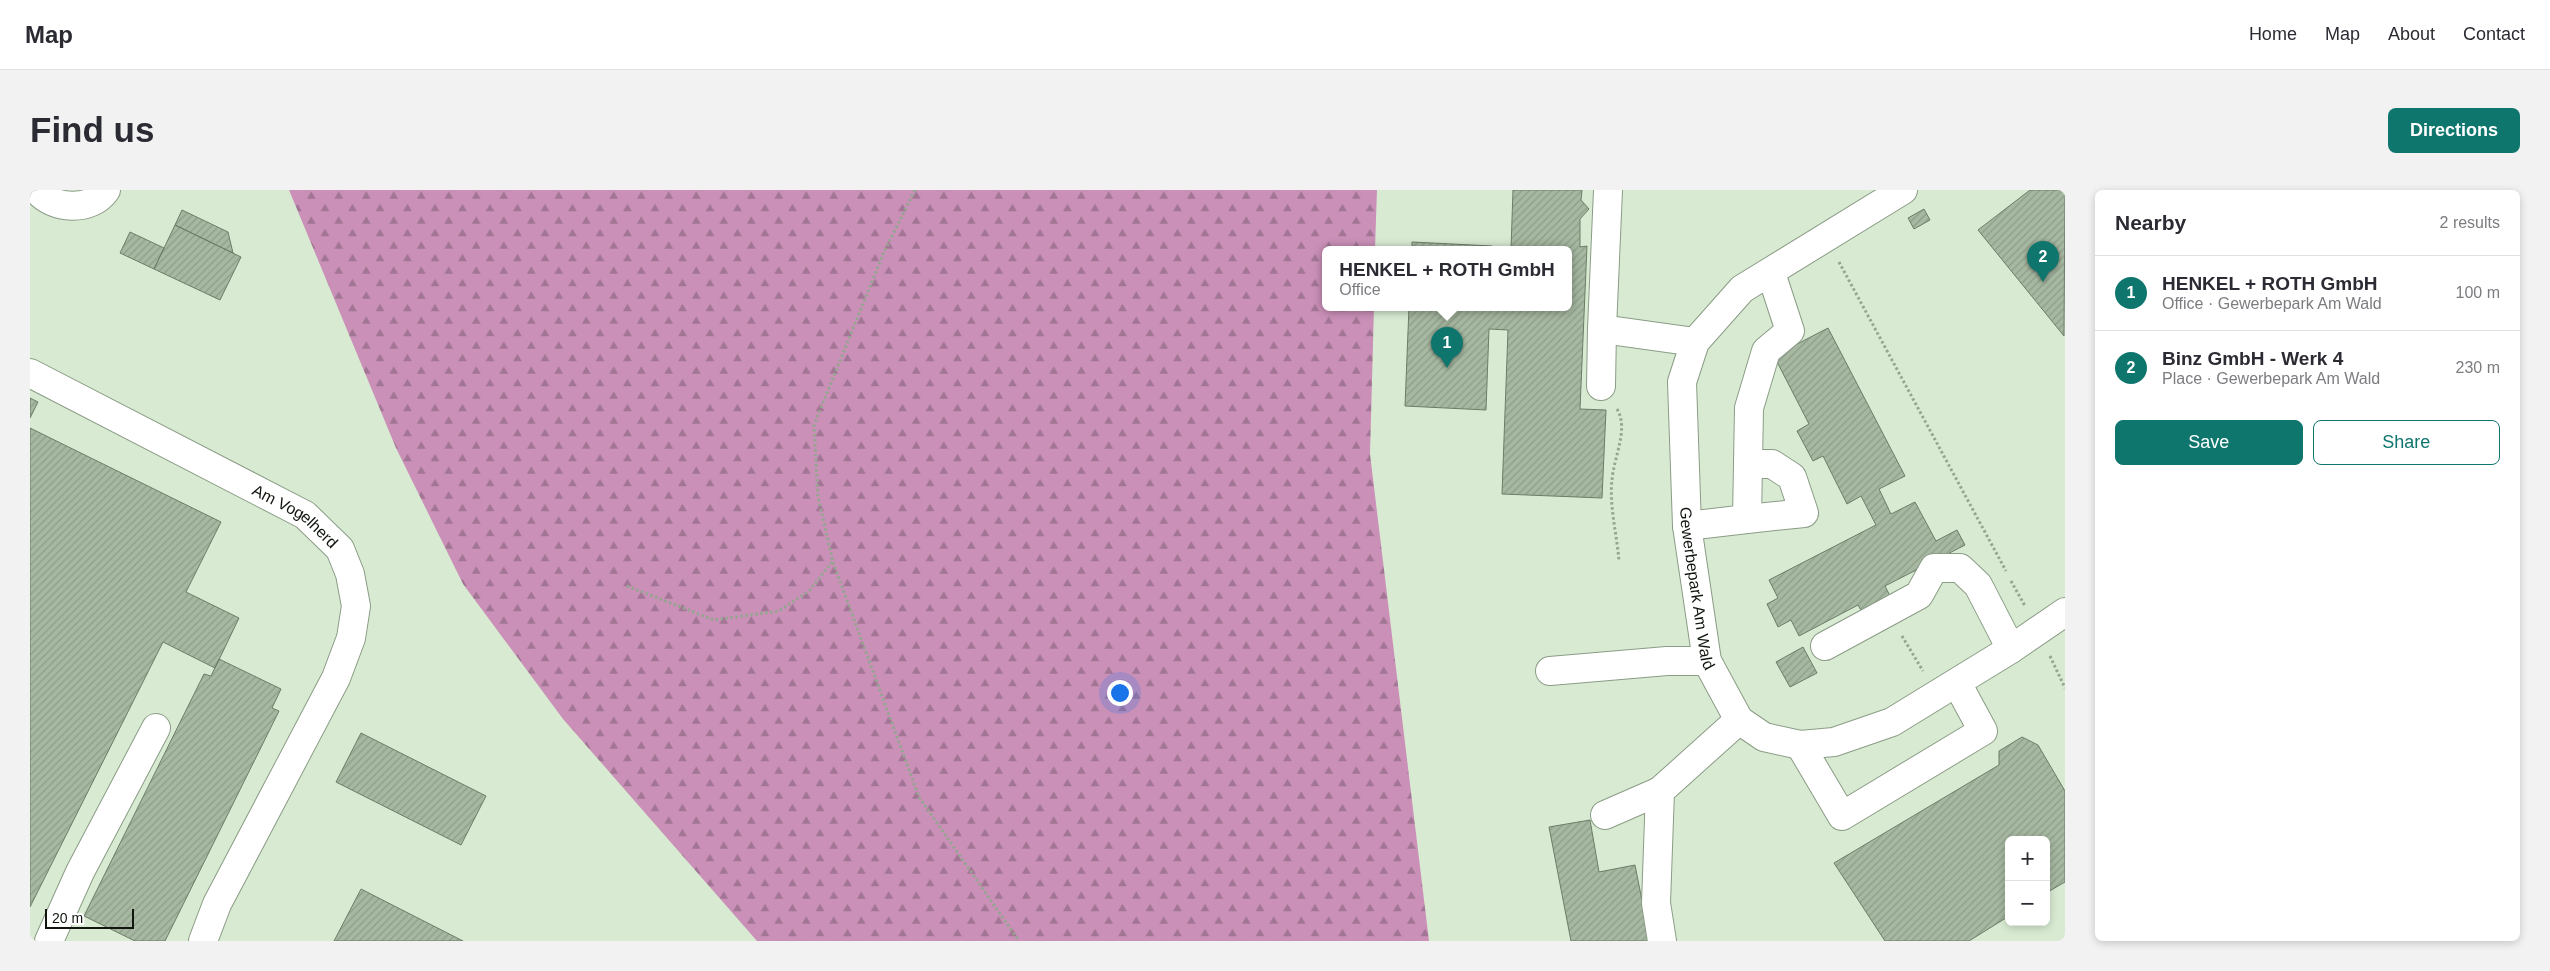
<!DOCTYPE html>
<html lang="en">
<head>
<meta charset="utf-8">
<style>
  :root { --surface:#fff; --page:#f2f2f3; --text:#2b2b33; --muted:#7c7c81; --line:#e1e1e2; --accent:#0f766e }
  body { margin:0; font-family:Helvetica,sans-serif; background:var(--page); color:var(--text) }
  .controls { position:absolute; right:15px; bottom:15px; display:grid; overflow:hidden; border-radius:8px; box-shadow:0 2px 8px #0003 }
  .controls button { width:45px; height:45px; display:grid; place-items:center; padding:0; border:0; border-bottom:1px solid var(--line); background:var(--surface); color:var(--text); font:25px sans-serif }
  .scale { position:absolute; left:15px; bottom:12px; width:89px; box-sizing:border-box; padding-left:5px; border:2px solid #10160e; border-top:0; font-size:14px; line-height:18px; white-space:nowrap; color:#10160e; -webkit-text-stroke:4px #fff; paint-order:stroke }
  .you { position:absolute; left:1089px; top:502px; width:18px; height:18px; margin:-12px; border:4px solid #fff; border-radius:50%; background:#1a73e8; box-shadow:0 0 0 8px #1a73e833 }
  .badge { display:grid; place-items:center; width:32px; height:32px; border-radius:50%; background:var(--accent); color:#fff; font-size:16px; font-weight:700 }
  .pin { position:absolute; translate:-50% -41px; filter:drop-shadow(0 1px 2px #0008) }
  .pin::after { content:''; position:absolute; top:26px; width:18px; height:15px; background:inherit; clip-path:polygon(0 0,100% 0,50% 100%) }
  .popup { position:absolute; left:1292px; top:56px; width:250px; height:65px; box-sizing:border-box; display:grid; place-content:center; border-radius:8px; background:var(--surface); filter:drop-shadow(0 1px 4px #0005); font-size:16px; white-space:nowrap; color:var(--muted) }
  .popup b { font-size:19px; color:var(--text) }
  .popup::after { content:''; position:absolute; left:50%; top:100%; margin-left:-10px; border:10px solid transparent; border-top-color:var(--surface) }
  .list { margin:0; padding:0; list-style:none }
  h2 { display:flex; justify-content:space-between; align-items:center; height:65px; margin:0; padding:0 20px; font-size:21px }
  h2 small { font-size:16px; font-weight:400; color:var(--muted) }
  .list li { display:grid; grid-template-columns:32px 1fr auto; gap:15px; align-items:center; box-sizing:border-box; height:75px; padding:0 20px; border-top:1px solid var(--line) }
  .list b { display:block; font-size:19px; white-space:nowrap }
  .list p { margin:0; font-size:16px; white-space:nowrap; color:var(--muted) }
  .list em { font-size:16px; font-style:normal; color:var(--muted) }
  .actions { display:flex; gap:10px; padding:15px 20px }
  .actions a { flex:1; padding:11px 0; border:1px solid var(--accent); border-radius:8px; text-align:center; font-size:18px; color:var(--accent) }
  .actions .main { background:var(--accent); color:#fff }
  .map { position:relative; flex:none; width:2035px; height:751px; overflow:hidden; border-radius:8px }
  header { display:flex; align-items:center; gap:30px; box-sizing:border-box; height:70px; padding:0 25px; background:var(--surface); border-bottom:1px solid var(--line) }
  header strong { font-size:24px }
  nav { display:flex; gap:28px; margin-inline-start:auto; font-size:18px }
  .intro { display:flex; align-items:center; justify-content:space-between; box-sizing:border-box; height:120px; padding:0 30px }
  h1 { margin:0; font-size:35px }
  .button { padding:12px 22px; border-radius:8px; background:var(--accent); color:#fff; font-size:18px; font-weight:700 }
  main { display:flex; gap:30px; padding:0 30px }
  aside { flex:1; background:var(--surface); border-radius:8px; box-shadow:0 2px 8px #0003 }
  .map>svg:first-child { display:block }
  .forest { fill:url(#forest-firs) }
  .building { fill:url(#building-hatch); stroke:#6c7d67 }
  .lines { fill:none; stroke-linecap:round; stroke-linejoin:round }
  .minor-casing { stroke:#8b9c86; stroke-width:30 }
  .path { stroke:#96a591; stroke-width:3; stroke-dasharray:2.5 2.5; stroke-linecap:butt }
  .minor { stroke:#fff; stroke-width:28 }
  .labels { text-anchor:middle; stroke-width:4; stroke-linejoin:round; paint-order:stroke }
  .street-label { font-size:16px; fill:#10160e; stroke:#fff }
</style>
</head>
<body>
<header>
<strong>Map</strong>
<nav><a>Home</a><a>Map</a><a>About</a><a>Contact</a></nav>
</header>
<div class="intro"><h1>Find us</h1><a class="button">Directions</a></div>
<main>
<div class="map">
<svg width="2035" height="751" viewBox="0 0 2035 751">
  <defs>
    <pattern id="forest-firs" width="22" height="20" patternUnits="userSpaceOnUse" patternTransform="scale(1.25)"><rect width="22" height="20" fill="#ca90b8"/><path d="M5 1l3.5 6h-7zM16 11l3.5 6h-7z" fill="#a37594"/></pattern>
    <pattern id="building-hatch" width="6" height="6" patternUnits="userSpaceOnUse" patternTransform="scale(1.25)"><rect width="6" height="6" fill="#a6b8a1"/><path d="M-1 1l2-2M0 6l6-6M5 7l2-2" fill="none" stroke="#8e9d89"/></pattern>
  </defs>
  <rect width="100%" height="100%" fill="#d8ebd2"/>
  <path class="forest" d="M259,0h1088l-2,59h-49v58h48l-4,147 59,487h-672l-194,-222 -100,-135 -67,-136z"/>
  <path class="building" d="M1483,0h69l-1,10 8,9 -9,10v28l7,-1 -7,163 26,1 -4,88 -100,-4 6,-164 -19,-1 -3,81 -81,-4 4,-99h159v-58h-57z
    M2000,0h35l-1,146 -86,-106z
    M1894,19l6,11 -16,9 -6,-11z
    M152,20l46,22 5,21 -58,-28z
    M145,35l66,32 -21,43 -66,-31z
    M100,42l34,16 -10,21 -34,-16z
    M1382,52l80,4v3h-80z
    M1798,138l77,148 -26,13 12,25 24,-12 21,39 21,-11 8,15 -80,41 6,12 -29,14 -4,-7 -59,31 -8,-16 -13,7 -11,-23 11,-6 -9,-18 107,-55 -15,-29 -14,8 -24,-48 -10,5 -16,-30 12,-7 -35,-68z
    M0,208l8,4 -8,16z
    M0,238l191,94 -35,70 53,26 -24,50 -52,-26 -133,265z
    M1773,457l14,26 -27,14 -14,-25z
    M189,469l62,30 -9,19 7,3 -114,230h-30l-51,-25 120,-242 7,2z
    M331,543l125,63 -25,49 -125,-63z
    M1992,547l16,8 27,46v91l-19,11v-53h-37v76l-40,25h-84l-51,-78 165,-98v-14z
    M1560,630l9,52 36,-7 15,76h-79l-22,-114z
    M331,699l102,52h-129z"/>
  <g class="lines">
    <g class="minor-casing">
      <g id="minor">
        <path d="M7,0c16,20 54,22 69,0"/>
        <path d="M1578,0l-6,139 93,13"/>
        <path id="s1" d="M1873,0l-161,99 -47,53 -13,40 5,144 20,135 32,59 25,17 36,8 34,-3 58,-20 119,-73 54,-37"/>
        <path id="s2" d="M0,183l275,142 35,34 10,25 6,32 -5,32 -15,40 -119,226 -14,37"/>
        <path d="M1571,196l1,-57"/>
        <path d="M1717,329l57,-6 -12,-36 -20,-13h-24"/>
        <path d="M1657,336l60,-7 2,-111 17,-57 24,-20 -19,-58"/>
        <path d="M1795,456l94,-51 15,-27h26l18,17 33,64"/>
        <path d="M1520,481l117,-10h40"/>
        <path d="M1770,555l42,71 141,-85 -26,-48"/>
        <path d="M1575,625l55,-24"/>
        <path d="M19,751l31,-69 76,-144"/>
        <path d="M1632,751l-6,-38 4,-112 79,-71"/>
      </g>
    </g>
    <path class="path" d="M885,0l-31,62 -70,173 4,72 15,65 86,235 100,144
      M1809,72l167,309
      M1587,219c12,20 -3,47 -5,71 -3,25 5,55 7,81
      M1981,391l14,25
      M597,396l87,34 65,-9 30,-20 23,-29
      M1872,446l21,35
      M2020,466l15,32"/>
    <use href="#minor" class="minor"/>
  </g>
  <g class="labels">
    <g class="street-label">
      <text dy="6" stroke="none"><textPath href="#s2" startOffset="302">Am Vogelherd</textPath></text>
      <text dy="6" stroke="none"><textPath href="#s1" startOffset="509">Gewerbepark Am Wald</textPath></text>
    </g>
  </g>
</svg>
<div class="controls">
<button>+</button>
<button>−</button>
</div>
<div class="scale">20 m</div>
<div class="you"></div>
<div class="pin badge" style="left:1417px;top:178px">1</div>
<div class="popup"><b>HENKEL + ROTH GmbH</b>Office</div>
<div class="pin badge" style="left:2013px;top:92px">2</div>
</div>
<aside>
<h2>Nearby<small>2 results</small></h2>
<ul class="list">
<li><span class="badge">1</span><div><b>HENKEL + ROTH GmbH</b><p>Office · Gewerbepark Am Wald</p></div><em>100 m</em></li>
<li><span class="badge">2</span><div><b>Binz GmbH - Werk 4</b><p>Place · Gewerbepark Am Wald</p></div><em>230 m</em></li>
</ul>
<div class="actions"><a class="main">Save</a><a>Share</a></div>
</aside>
</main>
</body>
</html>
